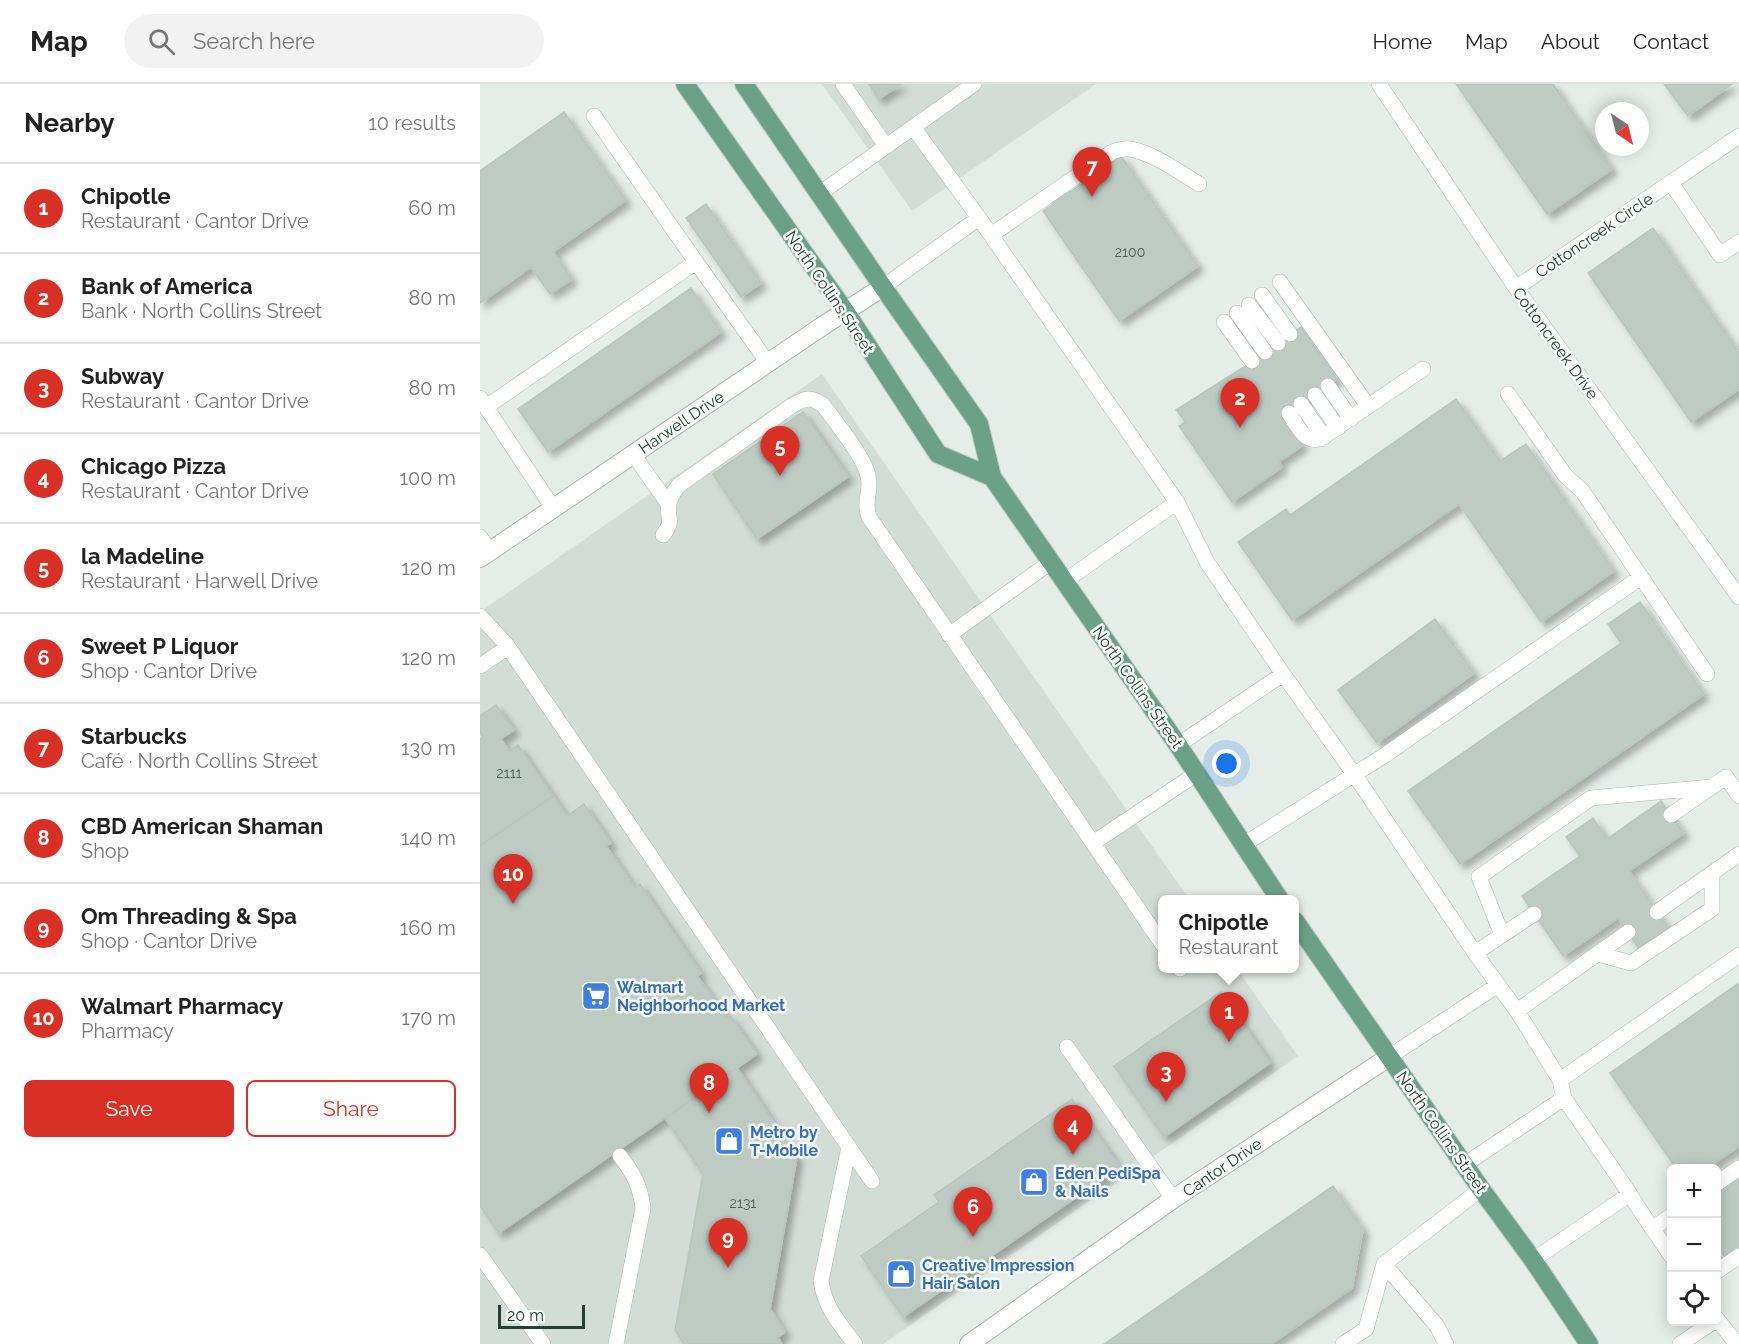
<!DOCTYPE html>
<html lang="en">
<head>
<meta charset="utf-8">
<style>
  :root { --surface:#fff; --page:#f2f2f2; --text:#222; --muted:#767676; --line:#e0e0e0; --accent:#d93025 }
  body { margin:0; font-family:Raleway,sans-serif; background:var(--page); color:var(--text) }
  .controls { position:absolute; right:18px; bottom:18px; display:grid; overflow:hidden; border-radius:9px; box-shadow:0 3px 15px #0003 }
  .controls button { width:54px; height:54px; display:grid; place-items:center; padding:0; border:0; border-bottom:2px solid var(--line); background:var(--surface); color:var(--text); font:30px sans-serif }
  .compass { position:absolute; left:1115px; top:18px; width:54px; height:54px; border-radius:50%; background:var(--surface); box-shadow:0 3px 15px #0003; rotate:145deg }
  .scale { position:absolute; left:18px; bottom:15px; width:87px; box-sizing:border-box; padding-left:6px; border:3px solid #253f33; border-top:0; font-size:16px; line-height:21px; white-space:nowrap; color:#253f33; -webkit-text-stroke:4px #f6faf7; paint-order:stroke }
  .you { position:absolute; left:747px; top:680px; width:21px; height:21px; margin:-15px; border:4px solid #fff; border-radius:50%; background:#1a73e8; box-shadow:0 0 0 9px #1a73e833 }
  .badge { display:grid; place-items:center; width:39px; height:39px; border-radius:50%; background:var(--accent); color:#fff; font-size:20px; font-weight:700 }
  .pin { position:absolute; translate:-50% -50px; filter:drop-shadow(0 2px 3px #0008) }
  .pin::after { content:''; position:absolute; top:32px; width:21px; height:18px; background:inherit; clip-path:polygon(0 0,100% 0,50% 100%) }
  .popup { position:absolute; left:678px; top:811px; width:141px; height:78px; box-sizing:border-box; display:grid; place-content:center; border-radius:9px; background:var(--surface); filter:drop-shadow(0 2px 4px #0005); font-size:20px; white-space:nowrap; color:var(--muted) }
  .popup b { font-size:22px; color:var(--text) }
  .popup::after { content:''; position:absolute; left:50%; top:100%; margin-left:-12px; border:12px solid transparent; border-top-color:var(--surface) }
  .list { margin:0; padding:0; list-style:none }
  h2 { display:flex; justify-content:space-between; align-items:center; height:78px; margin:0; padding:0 24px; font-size:26px }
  h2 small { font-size:20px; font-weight:400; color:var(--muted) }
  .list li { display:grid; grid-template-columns:39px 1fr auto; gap:18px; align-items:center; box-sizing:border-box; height:90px; padding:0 24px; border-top:2px solid var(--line) }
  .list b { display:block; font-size:22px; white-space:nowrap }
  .list p { margin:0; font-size:20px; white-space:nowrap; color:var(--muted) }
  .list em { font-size:20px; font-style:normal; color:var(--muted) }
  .actions { display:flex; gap:12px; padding:18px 24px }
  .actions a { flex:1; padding:14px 0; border:2px solid var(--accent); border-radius:9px; text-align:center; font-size:21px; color:var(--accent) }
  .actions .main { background:var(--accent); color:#fff }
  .icon { flex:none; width:33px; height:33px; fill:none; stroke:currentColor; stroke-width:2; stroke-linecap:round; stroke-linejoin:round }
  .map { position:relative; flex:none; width:1259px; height:1260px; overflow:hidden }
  header { display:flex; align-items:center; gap:36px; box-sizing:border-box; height:84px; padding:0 30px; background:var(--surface); border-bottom:2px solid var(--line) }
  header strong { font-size:28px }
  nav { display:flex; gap:33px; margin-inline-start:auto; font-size:21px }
  .search { width:420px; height:54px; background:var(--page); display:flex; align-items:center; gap:15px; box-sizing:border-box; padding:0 21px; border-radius:33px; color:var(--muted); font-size:22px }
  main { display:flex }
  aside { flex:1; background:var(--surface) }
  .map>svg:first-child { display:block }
  .built { fill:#d3ddd7 }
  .building { fill:#bdcbc3; stroke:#b7c7be; stroke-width:1.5; filter:url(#shadow) }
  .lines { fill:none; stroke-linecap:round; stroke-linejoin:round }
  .service-casing { stroke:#a8b5ae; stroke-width:16 }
  .minor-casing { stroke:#a8b5ae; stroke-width:20 }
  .tertiary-casing { stroke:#a8b5ae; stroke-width:20 }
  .primary-casing { stroke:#c2c9c6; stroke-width:20 }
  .service { stroke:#fff; stroke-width:15 }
  .minor { stroke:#fff; stroke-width:18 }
  .tertiary { stroke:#fff; stroke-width:18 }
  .primary { stroke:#6ba189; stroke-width:18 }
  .labels { text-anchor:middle; stroke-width:5; stroke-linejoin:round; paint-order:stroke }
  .number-label { font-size:14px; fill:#4b6257 }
  .street-label { font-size:16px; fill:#253f33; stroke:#f6faf7 }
  .shop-label { font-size:16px; font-weight:bold; fill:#366cbe; stroke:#f6faf7; text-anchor:start }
</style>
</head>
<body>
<header>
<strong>Map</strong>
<div class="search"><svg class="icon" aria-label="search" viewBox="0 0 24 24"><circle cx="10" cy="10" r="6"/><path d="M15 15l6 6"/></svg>Search here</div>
<nav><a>Home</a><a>Map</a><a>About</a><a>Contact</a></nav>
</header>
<main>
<aside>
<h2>Nearby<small>10 results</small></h2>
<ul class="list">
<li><span class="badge">1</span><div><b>Chipotle</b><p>Restaurant · Cantor Drive</p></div><em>60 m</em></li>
<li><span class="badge">2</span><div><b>Bank of America</b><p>Bank · North Collins Street</p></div><em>80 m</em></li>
<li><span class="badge">3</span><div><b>Subway</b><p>Restaurant · Cantor Drive</p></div><em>80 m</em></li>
<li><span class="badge">4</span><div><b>Chicago Pizza</b><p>Restaurant · Cantor Drive</p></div><em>100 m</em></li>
<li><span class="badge">5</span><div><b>la Madeline</b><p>Restaurant · Harwell Drive</p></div><em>120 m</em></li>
<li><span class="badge">6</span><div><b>Sweet P Liquor</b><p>Shop · Cantor Drive</p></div><em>120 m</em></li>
<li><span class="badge">7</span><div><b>Starbucks</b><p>Café · North Collins Street</p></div><em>130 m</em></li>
<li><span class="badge">8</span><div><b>CBD American Shaman</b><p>Shop</p></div><em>140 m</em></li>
<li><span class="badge">9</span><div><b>Om Threading &amp; Spa</b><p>Shop · Cantor Drive</p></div><em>160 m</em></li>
<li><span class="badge">10</span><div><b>Walmart Pharmacy</b><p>Pharmacy</p></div><em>170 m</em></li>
</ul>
<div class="actions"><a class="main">Save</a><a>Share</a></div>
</aside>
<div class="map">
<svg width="1259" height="1260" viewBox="0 0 1259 1260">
  <defs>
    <filter id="shadow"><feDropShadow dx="5.5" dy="5.5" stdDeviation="3" flood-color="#0004"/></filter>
  </defs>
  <rect width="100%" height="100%" fill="#e5ede8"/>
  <path class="built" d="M342,0h274l-184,127z
    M342,290l367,525 -26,1v68l74,1 61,87 -415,288h-403v-732z"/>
  <path class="building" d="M389,0h32l-22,15z
    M976,0h97l59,85 -65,45z
    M1184,0h68l-44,32z
    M84,28l62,88 -73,52 19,27 -22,15 -19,-27 -51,36v-132z
    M641,72l77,110 -79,55 -76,-110 10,-7 -2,-3 17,-12 2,3z
    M226,120l55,79 -20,14 -55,-79z
    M1173,144l86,125v36l-48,33 -103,-149z
    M211,204l30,44 -173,120 -30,-43z
    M821,243l36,52 -55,39 4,5 1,-1 16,23 -24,17 3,5 -50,35 -53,-76 7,-4 -10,-12 71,-45z
    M976,315l44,62 26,-17 88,127 -73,51 -82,-118 -167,116 -54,-78 48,-33 4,6z
    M323,328l45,65 -91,62 -44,-65z
    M1160,518l64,92 -244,170 -52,-73 213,-148 -13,-19z
    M955,535l39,54 -97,70 -39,-53z
    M16,621l18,25 -13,9 8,12 9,-6 35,51 -73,50v-107l3,-2 -3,-4v-17z
    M73,712l14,20 17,-12 27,39 -5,3 29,42 5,-4 61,89 -4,3 30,42 3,-2 27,38 -258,179 -19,-27v-360z
    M1181,717l23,32 -55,38 39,56 -30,21 -20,-30 -55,38 -41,-60 58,-40 -14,-19 27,-19 14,21z
    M1259,899v163l-32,22h-31l-66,-95z
    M741,908l49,71 -106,74 -50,-71z
    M257,984l60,89 -27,152 15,23 -7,5 4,7h-98l-9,-14 28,-156 -38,-56z
    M592,1015l48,68 -217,150 -42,-61 78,-54 -5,-7z
    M1259,1093v70l-14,10 -9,-12v-52z
    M853,1102l30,43 -11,59 -81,56h-167z"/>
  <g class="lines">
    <g class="service-casing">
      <path id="service" d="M363,0l43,62
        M899,0l137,204 223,309
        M114,32l102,146
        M433,43l66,91 198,284 30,60 76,112 71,100 121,179 42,58 43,69 4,18 66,96 9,15 33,48
        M1191,99l49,72 19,-13
        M339,110l155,-110
        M511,151l121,-83c6,-2 12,-4 18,-3 23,4 49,23 69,35
        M800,198l88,124
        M403,203l96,-69
        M1036,204l223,-152
        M782,211l28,39
        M769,221l29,38
        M757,229l28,39
        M744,238l28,39
        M848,302l23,33
        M1028,310l57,81 18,17 58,85
        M835,311l23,33
        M0,314l73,110
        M821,320l23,33
        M6,323l210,-145 72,101
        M809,329c8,12 15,30 31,26l103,-70
        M153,370l36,51
        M183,451c12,-15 3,-18 6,-32 2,-7 6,-13 10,-18l114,-80c13,-7 17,-9 30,0 12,16 42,53 45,71 4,16 -5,24 1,41l294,428
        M0,453l10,14
        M585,497l112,-79
        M0,532l26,28 366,537
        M469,551l102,-73
        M0,582l28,-19
        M698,661l105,-71
        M1191,731l55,-38 13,19
        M613,759l103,-69
        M763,761l142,-90 256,-178 66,97
        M1177,828l82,-58
        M1022,851l-23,-58 112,-79 121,-11
        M995,869l59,-39
        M1118,870l33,9 81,-54v-36
        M699,884l1,1
        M1037,927l111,-79
        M587,963l106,152
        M909,973l109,-72
        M1080,996l179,-125
        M369,1063l-28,134c4,27 18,42 34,63
        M984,1081l100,-67
        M1236,1100l23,-16
        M1172,1145l20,-14
        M0,1171l63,89
        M1053,1176l97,-66
        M904,1180l53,62 9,18
        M1236,1188l23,-16
        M1236,1234l21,26
        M136,1260l27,-136c-3,-23 -9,-34 -23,-52
        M863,1260l23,-15 18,-65 97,-75
        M1200,1260l33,-22"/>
    </g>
    <g class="minor-casing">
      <path id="minor" d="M0,474l344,-233 59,-38"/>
    </g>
    <g class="tertiary-casing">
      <path id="tertiary" d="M489,1260l204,-145 216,-142"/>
    </g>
    <g class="primary-casing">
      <path id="primary" d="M205,0l160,227 93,143 54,23
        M264,0l139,203 96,137 13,53 186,268 102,155
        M815,837l186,268 52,71 56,84"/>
    </g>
    <use href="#service" class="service"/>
    <use href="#minor" class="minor"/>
    <use href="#tertiary" class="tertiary"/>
    <use href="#primary" class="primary"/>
  </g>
  <defs>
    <g id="supermarket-square" transform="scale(1.5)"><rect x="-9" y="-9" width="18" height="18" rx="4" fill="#3f7fe0" stroke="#f6faf7"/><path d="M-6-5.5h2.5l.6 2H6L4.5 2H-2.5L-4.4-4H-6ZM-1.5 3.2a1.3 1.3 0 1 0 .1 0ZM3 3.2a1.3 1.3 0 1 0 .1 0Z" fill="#fff"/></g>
    <g id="shop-square" transform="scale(1.5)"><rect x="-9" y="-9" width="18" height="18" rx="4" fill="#3f7fe0" stroke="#f6faf7"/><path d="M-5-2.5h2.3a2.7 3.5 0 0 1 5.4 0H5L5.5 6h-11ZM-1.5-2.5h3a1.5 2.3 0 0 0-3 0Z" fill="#fff"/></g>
  </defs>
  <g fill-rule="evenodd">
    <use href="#supermarket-square" x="116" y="912"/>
    <use href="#shop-square" x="249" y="1057"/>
    <use href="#shop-square" x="554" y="1098"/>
    <use href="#shop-square" x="421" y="1190"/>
  </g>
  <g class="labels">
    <g class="number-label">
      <text x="650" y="173">2100</text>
      <text x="29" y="694">2111</text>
      <text x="263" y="1124">2131</text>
    </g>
    <g class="street-label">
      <text transform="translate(1114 151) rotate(-34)" y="6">Cottoncreek Circle</text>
      <text transform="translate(350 208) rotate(56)" y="6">North Collins Street</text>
      <text transform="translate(1076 259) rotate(54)" y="6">Cottoncreek Drive</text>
      <text transform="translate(201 338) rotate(-34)" y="6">Harwell Drive</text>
      <text transform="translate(658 603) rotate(55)" y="6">North Collins Street</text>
      <text transform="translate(962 1048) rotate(55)" y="6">North Collins Street</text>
      <text transform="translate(742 1083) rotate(-34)" y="6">Cantor Drive</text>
    </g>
    <g class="shop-label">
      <text x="137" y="909">Walmart<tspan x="137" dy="18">Neighborhood Market</tspan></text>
      <text x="270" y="1054">Metro by<tspan x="270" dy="18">T-Mobile</tspan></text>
      <text x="575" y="1095">Eden PediSpa<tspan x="575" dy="18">&amp; Nails</tspan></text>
      <text x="442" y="1187">Creative Impression<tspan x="442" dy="18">Hair Salon</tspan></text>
    </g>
  </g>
</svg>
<div class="controls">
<button>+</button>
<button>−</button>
<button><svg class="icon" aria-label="locate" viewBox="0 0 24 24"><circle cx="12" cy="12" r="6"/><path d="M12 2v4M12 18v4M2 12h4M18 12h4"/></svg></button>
</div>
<svg class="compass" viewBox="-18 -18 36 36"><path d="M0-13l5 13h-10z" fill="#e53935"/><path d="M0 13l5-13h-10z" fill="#767676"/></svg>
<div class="scale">20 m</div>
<div class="you"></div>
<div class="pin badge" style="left:749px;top:958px">1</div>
<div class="popup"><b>Chipotle</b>Restaurant</div>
<div class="pin badge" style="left:760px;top:344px">2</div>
<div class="pin badge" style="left:686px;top:1018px">3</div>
<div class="pin badge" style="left:593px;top:1071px">4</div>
<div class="pin badge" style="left:300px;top:392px">5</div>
<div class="pin badge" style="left:493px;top:1153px">6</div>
<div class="pin badge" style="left:612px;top:113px">7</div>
<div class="pin badge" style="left:229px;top:1029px">8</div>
<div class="pin badge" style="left:248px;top:1184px">9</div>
<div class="pin badge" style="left:33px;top:820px">10</div>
</div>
</main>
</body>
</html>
